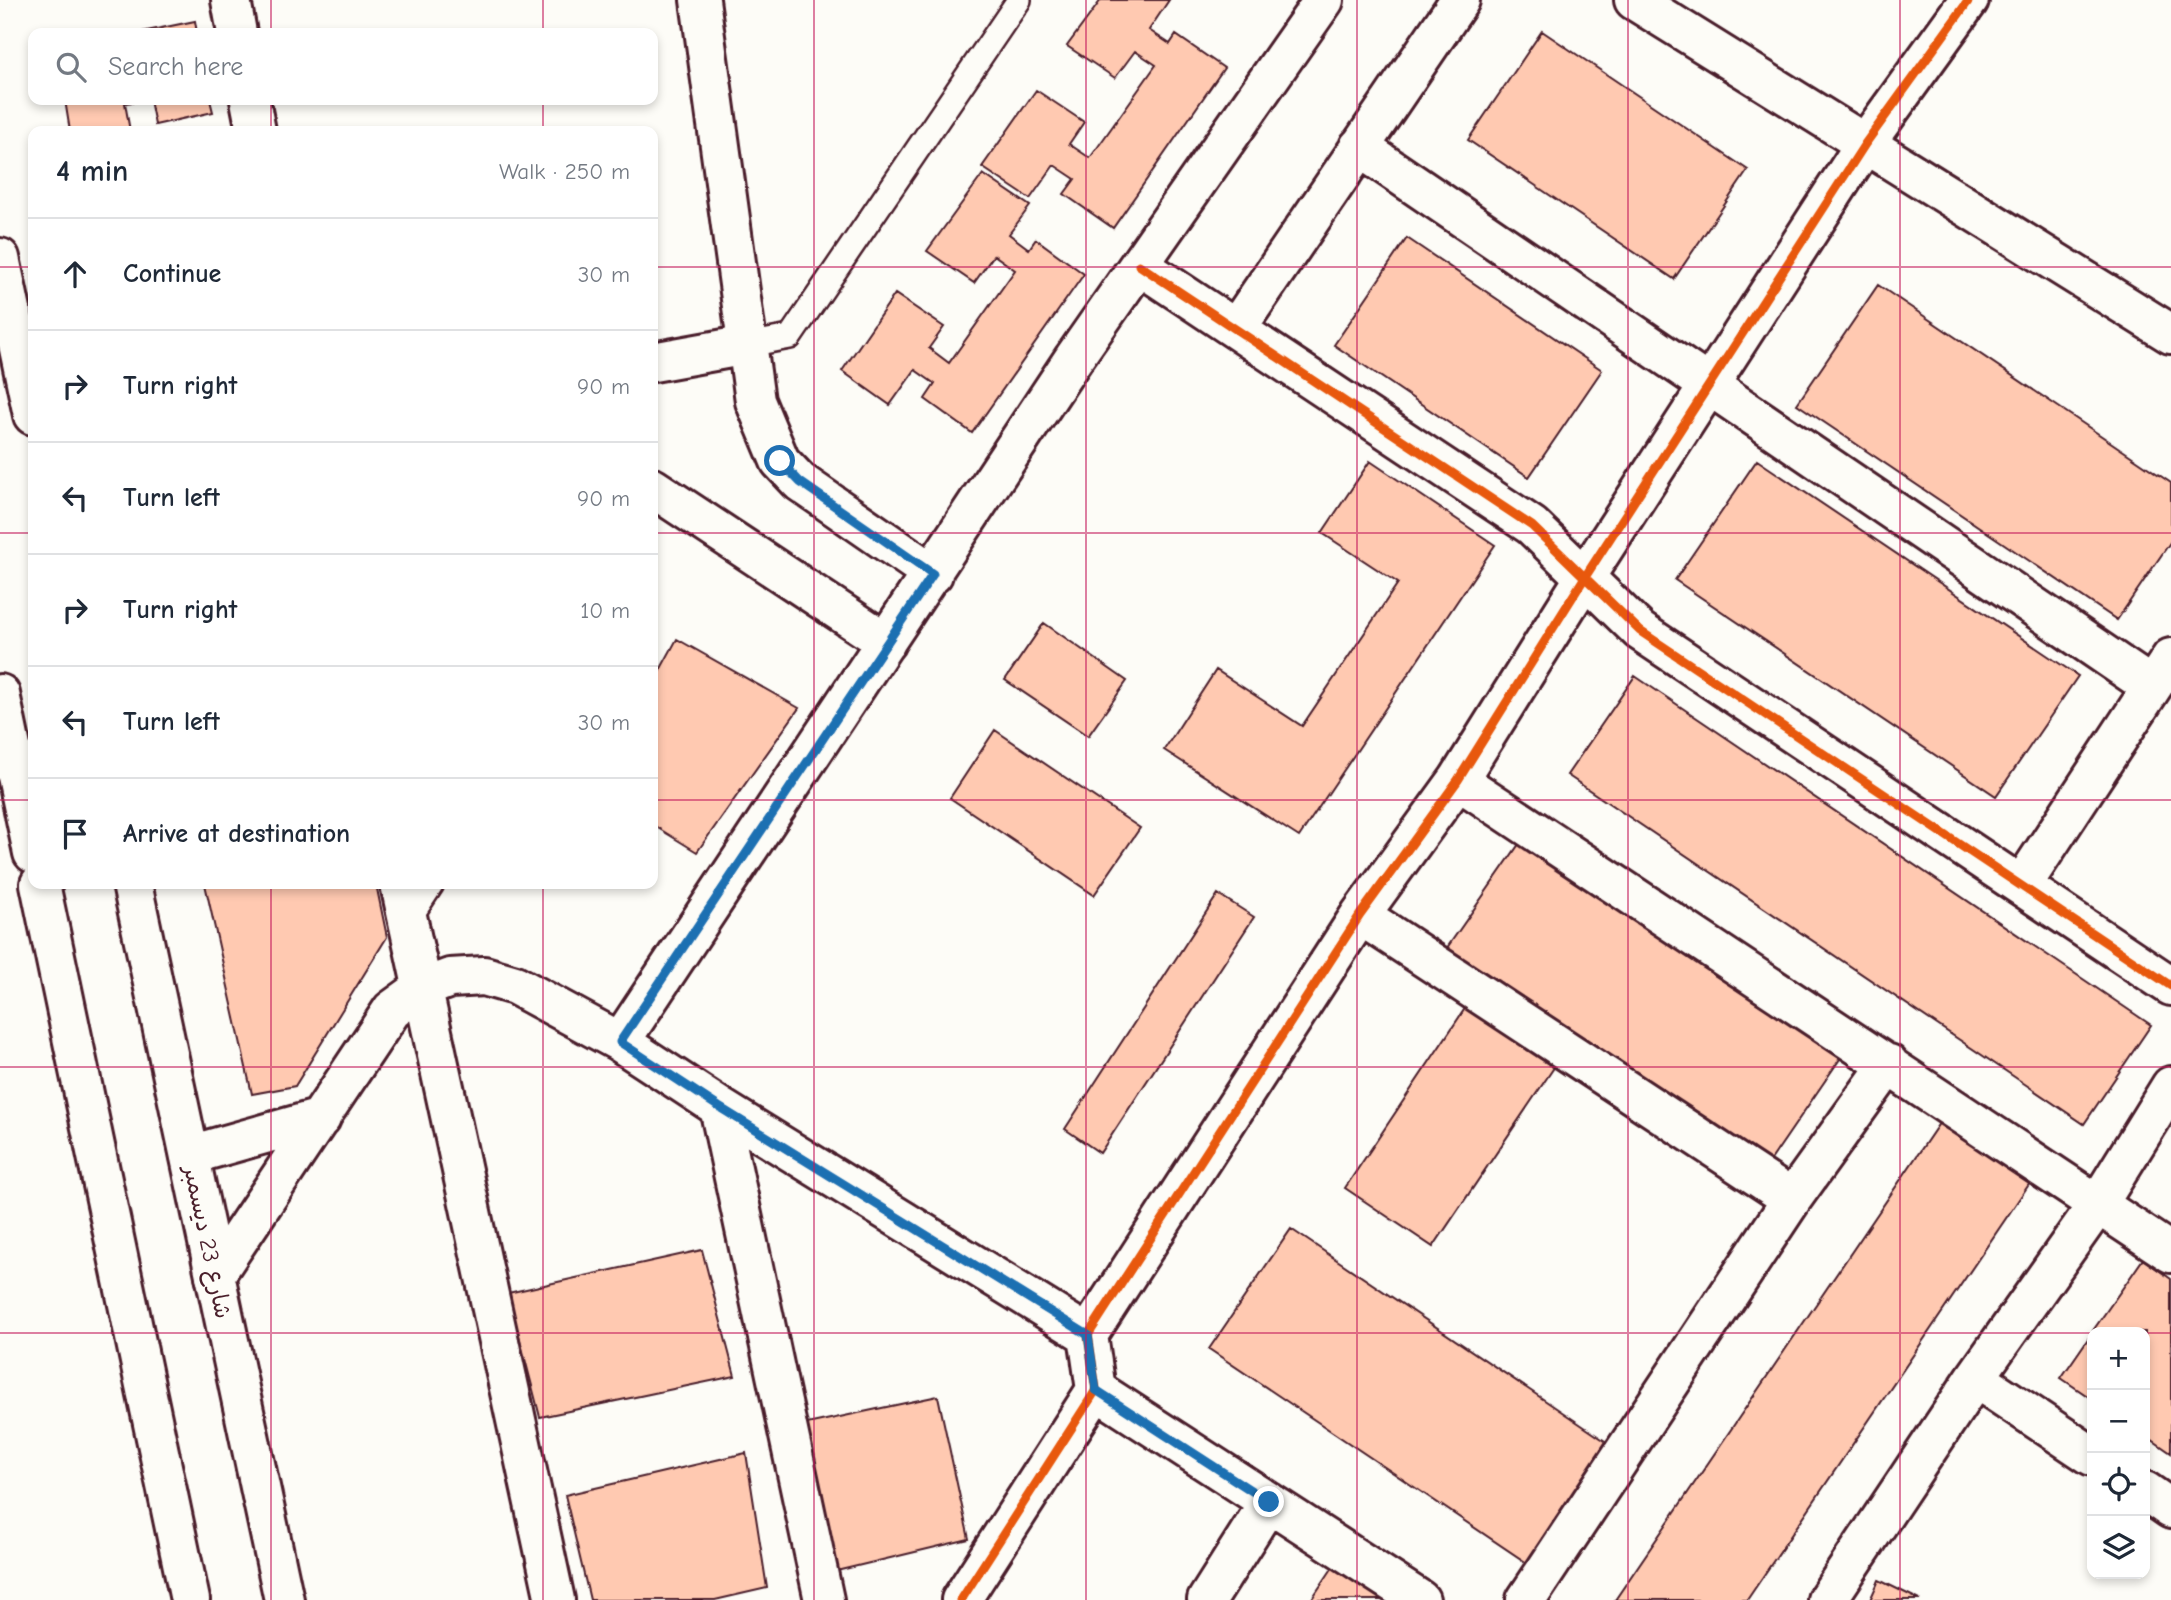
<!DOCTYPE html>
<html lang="en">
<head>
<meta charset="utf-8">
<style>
  :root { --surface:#fff; --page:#f6f6f7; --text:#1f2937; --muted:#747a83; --line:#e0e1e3 }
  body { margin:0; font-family:"Comic Neue","Playpen Sans Arabic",sans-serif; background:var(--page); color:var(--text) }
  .controls { position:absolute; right:21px; bottom:21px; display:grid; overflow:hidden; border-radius:14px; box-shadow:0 4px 10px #0003 }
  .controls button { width:63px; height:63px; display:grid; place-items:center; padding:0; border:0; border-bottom:2px solid var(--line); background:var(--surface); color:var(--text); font:35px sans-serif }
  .stop { position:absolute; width:21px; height:21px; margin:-16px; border:5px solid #1f6fb2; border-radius:50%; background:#fff }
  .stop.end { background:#1f6fb2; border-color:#fff; box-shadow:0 2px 7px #0008 }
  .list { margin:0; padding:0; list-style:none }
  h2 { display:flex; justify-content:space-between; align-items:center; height:91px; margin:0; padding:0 28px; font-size:30px }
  h2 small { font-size:23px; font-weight:400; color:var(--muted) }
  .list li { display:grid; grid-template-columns:46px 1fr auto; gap:21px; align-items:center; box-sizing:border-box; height:112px; padding:0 28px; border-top:2px solid var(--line) }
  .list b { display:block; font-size:26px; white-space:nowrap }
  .list em { font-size:23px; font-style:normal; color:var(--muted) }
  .icon { flex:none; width:38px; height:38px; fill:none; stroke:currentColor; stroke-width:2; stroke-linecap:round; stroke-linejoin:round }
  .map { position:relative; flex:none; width:2171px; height:1600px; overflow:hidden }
  .search { position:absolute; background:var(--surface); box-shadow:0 4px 10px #0003; left:28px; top:28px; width:630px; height:77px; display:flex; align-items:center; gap:18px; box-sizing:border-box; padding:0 24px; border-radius:14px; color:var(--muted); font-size:26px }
  .panel { position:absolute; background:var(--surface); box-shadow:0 4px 10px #0003; left:28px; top:126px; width:630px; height:763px; border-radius:14px }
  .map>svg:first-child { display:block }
  .building { fill:#ffc9b1; stroke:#4a1f2b; stroke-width:2 }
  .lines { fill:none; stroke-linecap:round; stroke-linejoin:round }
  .lane-casing { stroke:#4a1f2b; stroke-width:28 }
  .street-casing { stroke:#4a1f2b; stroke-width:44 }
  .primary-casing { stroke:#4a1f2b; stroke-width:44 }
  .lane { stroke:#fdfcf7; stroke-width:23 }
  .street { stroke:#fdfcf7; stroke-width:38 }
  .primary { stroke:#fdfcf7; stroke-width:38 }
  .cycleway-casing { stroke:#fdfcf7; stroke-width:13 }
  .cycleway { stroke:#e8590c; stroke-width:9 }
  .route { stroke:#1f6fb2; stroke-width:9 }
  .grid { fill:none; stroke:#c2185b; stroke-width:2; stroke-opacity:0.55 }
  .labels { text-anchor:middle; stroke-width:7; stroke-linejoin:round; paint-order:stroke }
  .street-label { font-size:23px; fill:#4a1f2b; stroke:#fdfcf7 }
</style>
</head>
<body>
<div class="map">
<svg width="2171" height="1600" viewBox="0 0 2171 1600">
  <rect width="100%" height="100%" fill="#fdfcf7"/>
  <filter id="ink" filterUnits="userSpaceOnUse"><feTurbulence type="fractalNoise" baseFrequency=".0143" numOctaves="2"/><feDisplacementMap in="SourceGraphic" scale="14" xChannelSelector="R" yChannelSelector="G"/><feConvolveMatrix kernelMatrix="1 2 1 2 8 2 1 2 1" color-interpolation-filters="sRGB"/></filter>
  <g filter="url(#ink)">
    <path class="building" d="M1101,0h68l-20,30 21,14 6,-9 48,33 -111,160 -49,-34 11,-15 -21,-14 -24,34 -48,-32 54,-77 48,32 -15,22 21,14 66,-93 -21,-14 -20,27 -48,-32z
      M195,21l2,12h-60z
      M1542,31l206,139 -74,109 -206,-139z
      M65,100h82l-22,3 5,28h-60z
      M150,100h60l3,12 -58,13z
      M983,174l47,32 -21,28 20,15 7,-10 48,35 -112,159 -47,-34 10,-15 -20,-14 -25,35 -48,-34 53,-77 49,33 -15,21 20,15 66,-93 -21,-15 -20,28 -47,-32z
      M1407,238l195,132 -73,107 -195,-132z
      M1878,285l293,198v58l-54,79 -320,-216z
      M1757,460l321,216 -82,120 -321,-216z
      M1370,461l125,84 -196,292 -135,-87 52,-80 86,56 96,-143 -76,-50z
      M1044,623l83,58 -39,55 -83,-56z
      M677,639l122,69 -102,144 -44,-27v-142z
      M1635,676l516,349 -67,99 -517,-349z
      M995,730l145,98 -46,67 -144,-97z
      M1524,837l320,216 -82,120 -320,-218z
      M205,884h171l11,53 -92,149 -43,8z
      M1218,894l36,23 -154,236 -35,-24z
      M1470,1001l89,59 -126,187 -88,-59z
      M1944,1116l90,61 -287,423h-132z
      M1291,1229l320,216 -81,120 -321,-216z
      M702,1250l33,126 -195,41 -32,-124z
      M2143,1259l28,20v174l-26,-18v-103h-53z
      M2092,1333v66l-31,-21z
      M938,1396l31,143 -145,35 -31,-147z
      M746,1453l21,135 -52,12h-125l-25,-105z
      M1335,1564l56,36h-80z
      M1879,1580l41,20h-50z"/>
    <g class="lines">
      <g class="lane-casing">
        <path id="lane" d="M747,345l43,-8 229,-337
          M407,922l25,-38"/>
      </g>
      <g class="street-casing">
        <path id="street" d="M231,0l6,33
          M700,0l55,401 25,60 20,21 133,92
          M1634,0l537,334
          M250,100l6,31
          M1359,147l793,540
          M1139,265l393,261 108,105 531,355
          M1236,329l224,-329
          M653,362l94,-17
          M653,488l233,154
          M1458,780l713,473
          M400,884l155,716
          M2022,885l149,-227
          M1360,915l432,284
          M620,1042l454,-684 250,-358
          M719,1107l105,493
          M190,1155l131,-37
          M215,1275l177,-265 29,-21 29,-11 34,-2 31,9 105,57 99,65 369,228
          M1975,1378l117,78
          M1096,1390l324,210
          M2145,1491l26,18
          M961,1600l135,-210 -8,-55 272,-420 98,-135 127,-203 280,-433 104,-144
          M1207,1600l62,-98
          M1526,1600l266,-401 97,-135
          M1827,1600l148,-222 123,-174 73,-118"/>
      </g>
      <g class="primary-casing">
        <path id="primary" d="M0,258l33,157
          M0,694l33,159
          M40,884l150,716
          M132,884l152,716"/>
      </g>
      <use href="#lane" class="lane"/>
      <use href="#street" class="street"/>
      <use href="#primary" class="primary"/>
      <g class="cycleway-casing">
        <path id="cycleway" d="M1139,265l393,261 108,105 531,355
          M961,1600l135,-210 -8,-55 272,-420 98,-135 127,-203 280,-433 104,-144"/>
      </g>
      <use href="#cycleway" class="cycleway"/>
    </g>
  </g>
  <g class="lines" filter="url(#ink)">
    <path class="route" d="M780,461l20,21 133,92 -313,468 99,65 369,228 8,55 173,112"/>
  </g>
  <path class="grid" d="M271,0v33M543,0v33M814,0v1600M1086,0v1600M1357,0v1600M1628,0v1600M1900,0v1600M271,100v31M543,100v31M0,267h33M653,267h1518M0,533h33M653,533h1518M0,800h33M653,800h1518M271,884v716M543,884v716M0,1067h2171M0,1333h2092M2145,1333h26"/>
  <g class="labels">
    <g class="street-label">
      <text transform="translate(208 1242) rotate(78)" y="8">شارع 23 ديسمبر</text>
    </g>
  </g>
</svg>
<div class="controls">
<button>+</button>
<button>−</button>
<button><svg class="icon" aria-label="locate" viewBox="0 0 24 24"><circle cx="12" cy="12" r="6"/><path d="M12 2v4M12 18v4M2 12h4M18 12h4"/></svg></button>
<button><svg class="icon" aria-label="layers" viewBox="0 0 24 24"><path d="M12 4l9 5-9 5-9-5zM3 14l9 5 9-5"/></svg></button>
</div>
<div class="stop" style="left:780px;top:461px"></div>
<div class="stop end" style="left:1269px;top:1502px"></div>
<div class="search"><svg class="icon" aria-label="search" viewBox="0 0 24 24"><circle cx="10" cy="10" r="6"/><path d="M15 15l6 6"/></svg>Search here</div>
<section class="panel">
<h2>4 min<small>Walk · 250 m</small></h2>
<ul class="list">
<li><svg class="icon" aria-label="ahead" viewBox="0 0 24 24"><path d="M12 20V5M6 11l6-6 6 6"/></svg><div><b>Continue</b></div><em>30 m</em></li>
<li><svg class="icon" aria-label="right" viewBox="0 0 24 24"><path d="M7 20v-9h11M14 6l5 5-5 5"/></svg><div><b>Turn right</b></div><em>90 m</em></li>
<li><svg class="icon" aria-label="left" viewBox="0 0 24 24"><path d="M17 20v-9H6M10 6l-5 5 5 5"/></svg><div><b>Turn left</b></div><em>90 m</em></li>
<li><svg class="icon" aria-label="right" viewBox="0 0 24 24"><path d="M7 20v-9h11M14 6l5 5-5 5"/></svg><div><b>Turn right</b></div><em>10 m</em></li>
<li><svg class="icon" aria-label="left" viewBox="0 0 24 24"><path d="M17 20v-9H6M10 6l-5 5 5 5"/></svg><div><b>Turn left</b></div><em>30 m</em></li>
<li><svg class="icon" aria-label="arrive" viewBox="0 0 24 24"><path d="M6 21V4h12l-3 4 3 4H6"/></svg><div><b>Arrive at destination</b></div></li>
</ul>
</section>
</div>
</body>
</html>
